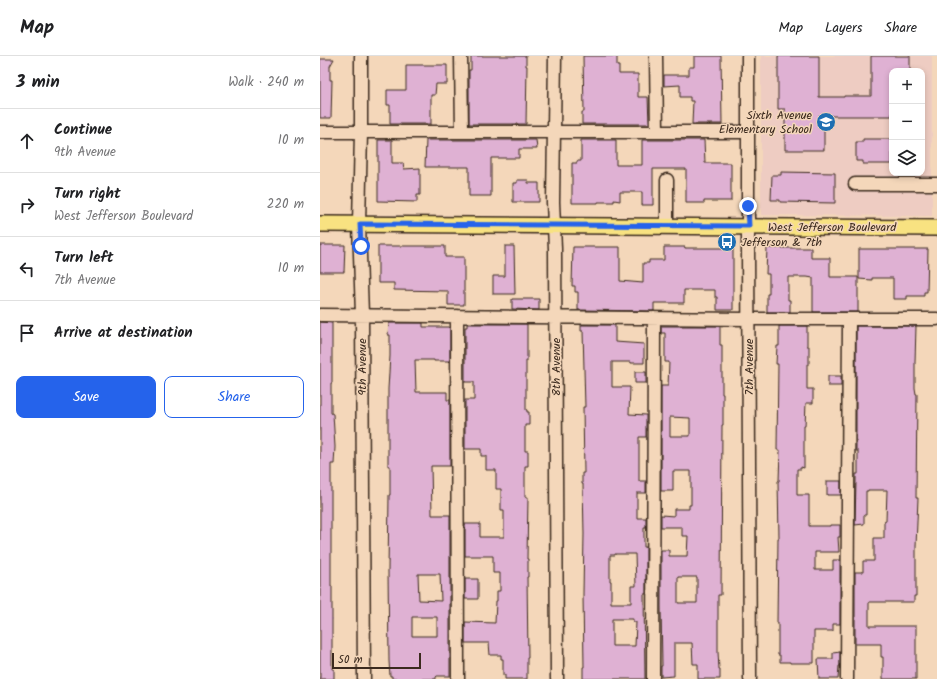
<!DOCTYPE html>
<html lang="en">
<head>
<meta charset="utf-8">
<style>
  :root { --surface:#fff; --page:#f2f2f2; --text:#202124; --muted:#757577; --line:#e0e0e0; --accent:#2563eb }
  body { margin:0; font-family:Kalam,sans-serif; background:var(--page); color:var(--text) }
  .controls { position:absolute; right:12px; top:12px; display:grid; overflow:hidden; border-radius:8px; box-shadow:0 2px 6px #0003 }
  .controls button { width:36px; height:36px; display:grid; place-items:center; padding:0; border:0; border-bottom:1px solid var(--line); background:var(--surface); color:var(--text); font:20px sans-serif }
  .scale { position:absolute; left:12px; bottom:10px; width:89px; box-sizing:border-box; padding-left:4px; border:2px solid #3b2a1e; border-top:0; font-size:11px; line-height:14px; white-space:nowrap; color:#3b2a1e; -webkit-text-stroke:3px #f4d7ba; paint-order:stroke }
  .stop { position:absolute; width:12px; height:12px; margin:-9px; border:3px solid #2563eb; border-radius:50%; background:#fff }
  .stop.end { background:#2563eb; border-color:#fff; box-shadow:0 1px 4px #0008 }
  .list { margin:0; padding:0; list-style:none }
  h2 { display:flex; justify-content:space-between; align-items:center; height:52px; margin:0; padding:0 16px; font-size:17px }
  h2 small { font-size:13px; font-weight:400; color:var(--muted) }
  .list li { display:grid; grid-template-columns:26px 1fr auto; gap:12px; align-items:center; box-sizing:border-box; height:64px; padding:0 16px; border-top:1px solid var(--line) }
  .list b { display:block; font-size:15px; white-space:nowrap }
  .list p { margin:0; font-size:13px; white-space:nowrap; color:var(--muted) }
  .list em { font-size:13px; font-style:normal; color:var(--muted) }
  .actions { display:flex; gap:8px; padding:12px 16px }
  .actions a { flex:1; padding:9px 0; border:1px solid var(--accent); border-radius:8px; text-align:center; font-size:14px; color:var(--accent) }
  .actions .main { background:var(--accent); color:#fff }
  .icon { flex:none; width:22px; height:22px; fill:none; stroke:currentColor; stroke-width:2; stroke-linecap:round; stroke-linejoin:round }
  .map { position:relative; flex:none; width:617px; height:623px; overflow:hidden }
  header { display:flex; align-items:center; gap:24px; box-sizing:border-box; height:56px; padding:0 20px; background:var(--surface); border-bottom:1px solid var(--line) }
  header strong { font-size:19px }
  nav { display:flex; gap:22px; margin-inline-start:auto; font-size:14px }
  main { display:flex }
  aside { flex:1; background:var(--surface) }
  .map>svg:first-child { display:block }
  .built { fill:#eeccc2; fill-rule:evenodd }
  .building { fill:#dfb1d3; stroke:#3b2a1e; fill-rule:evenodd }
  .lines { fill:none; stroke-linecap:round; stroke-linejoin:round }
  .minor-casing { stroke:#3b2a1e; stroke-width:15 }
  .major-casing { stroke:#3b2a1e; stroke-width:18 }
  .minor { stroke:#f4d7ba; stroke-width:12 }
  .major { stroke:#f8e281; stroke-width:15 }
  .route { stroke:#2563eb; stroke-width:5 }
  .labels { text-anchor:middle; stroke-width:3; stroke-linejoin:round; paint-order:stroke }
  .poi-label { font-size:12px; fill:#3b2a1e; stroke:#f4d7ba; text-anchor:end }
  .street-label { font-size:12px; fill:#3b2a1e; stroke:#f4d7ba }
</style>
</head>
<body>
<header>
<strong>Map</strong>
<nav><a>Map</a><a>Layers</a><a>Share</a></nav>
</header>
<main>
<aside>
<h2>3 min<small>Walk · 240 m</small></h2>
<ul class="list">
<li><svg class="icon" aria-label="ahead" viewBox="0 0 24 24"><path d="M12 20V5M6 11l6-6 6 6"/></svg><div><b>Continue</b><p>9th Avenue</p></div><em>10 m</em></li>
<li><svg class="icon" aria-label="right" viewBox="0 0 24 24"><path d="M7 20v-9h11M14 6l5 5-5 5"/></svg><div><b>Turn right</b><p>West Jefferson Boulevard</p></div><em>220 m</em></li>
<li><svg class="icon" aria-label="left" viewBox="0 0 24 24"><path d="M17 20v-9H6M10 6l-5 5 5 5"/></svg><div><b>Turn left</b><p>7th Avenue</p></div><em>10 m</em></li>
<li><svg class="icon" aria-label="arrive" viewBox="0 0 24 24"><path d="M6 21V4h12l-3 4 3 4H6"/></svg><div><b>Arrive at destination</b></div></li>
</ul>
<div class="actions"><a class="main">Save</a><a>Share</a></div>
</aside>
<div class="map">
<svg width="617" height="623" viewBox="0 0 617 623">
  <rect width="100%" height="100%" fill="#f4d7ba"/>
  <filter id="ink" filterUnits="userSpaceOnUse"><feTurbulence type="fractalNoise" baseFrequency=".025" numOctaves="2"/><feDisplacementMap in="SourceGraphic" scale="8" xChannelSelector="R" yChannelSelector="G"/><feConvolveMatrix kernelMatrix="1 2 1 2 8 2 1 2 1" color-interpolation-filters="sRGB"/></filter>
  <g filter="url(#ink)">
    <path class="built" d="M441,0h171v160l-171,-1zM572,15h30v102h-30z"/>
    <path class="building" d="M151,0h55v10h1l-1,58h-57v-54h2z
      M263,0h34v10h2v8h19v23h10l1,27h-67v-12h2z
      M374,0h27l1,68h-30l1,-23h-3v-4h-10v-12l-16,1v-11h25v-8h5z
      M458,0h41v41h25v-1h27v-40h39v15h-18v45h-68v34h-39v-41h-7z
      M0,3h14l-4,7v14h2l-1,38h-11z
      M86,9h41v19h-11l-1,11h-4v29h-41v-19h-3v-15h19z
      M543,83h29v25h-29v-3h-7v-19h7z
      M58,84h14v23h11l1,6 16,-1v27h-3v7l-39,-1z
      M106,84h110l1,9h-18v9h-28v38h-22v-29h-44z
      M261,84h35v25h26v-25h62l1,23h26v38h-27v2h-18v-34h-33v36h-11v-13h-22v9l-6,-1v2h-16v1h-26v-40h5v-2h4z
      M461,116l54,1v30l-55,-1v-2h-9l1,-25h9z
      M197,124h11v3h11v19h-26v-19h4z
      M0,189h25l-1,27h-24z
      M58,190h67v11h19v48h-16v-14l-54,-1v-7h-16z
      M185,190h9l1,48h-22v-18h12z
      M253,191h47v34l23,2v-20h6v-3h15v-13h21v1h48v62h-16v-13h-2v-7h-31v13h-30v8l-76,-1v-18h-3v-6h-3z
      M447,192h44v10h19v19h28v35h-45v-34l-6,-1h-19v23h2v12h-23v-18h2v-20h-3z
      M539,193h69l-1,43h-3v4h-17v3h-14v-21h-21v2l-13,-1z
      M192,243h27v11l-27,-1z
      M0,266l12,1v60h-1v30l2,1 2,33 -1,17h-3v122h1v83h2v10h-14z
      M69,267h34v4h27v35l-1,-1h-15v-1h-19l1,32h31v8h3v66h-19l1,49h18v161h-13l-1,1v2h-44v-3h-2l-1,-15 -1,-90 1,-76h1v-29h-2v-77l2,-33v-21h-2zM98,518h22l1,27 -22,-1zM92,561h25v19h-25z
      M147,268h60v37h-1v49h1v2h2v13h-4v26h3v15h-3v31h3l-1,62h1v18h-1l1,81h-1v21h-22v-4h-2v-16h-2v-4h-11l-1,-12h-24v-21l30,1 1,-22h1v-10h3v-18h-7v-17h-28v-32h15v13h24v-27h-3v-21h-5v-19h-10v-14h-5v-7h-16v-49h9v-18h-9v-55h2z
      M261,269h34v17l29,2v19h-13v-1h-19v25h18l-1,27 17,1v22h-7v44h7v12h-9v25h9v9h-2v20h2v47h-2l1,85h-62v-12h1l-1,-73 1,-60 -1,-50h-1v-11h2l-1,-66h2l-2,-76h-2zM295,498h20l1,32h-5v17h-20v-22h-1v-26h5zM292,563h21v3h3l-1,24h-23z
      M341,270h59v19h2v49h1v31h-1l-1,170h-3v57l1,17h1v10h-22v-15h-5l-1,-21h-18v33l-13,1v-11h1l-1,-60v-56h8v6h18l1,-20h-6v-9h-21v-12l13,1v-7h15v-4h2v-34h-18v20h-12v-105h7l1,-24h-4v-29h-4zM350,361l20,1v18h-20zM358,521h19v26h-19z
      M459,270h28v20h2v18h-2v25h6v14h-7l-1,23h-1v42l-3,-1v2h-4v26h12v31h21v-1h10v12h-2l1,15h-24v18h18v-10h7v64h-7v7h-19v32h-24v-1h-10v-7h-2v-32h-1l1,-85h1l-1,-57h1l1,-31h-3l1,-86h-2l1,-18h2z
      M536,270h60l-1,36v26l1,6h1l-1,104h2l-2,48v50h-2v6h-45v24h47v53h-33v-22h-2v-13h-26v-72h8v-11h11v-23h10v-16l2,-1 1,-31h-19v1h-2v24h-2v9l-9,1 1,-45v-6h2v-23h-2z
      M315,316h11v11h-11z
      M508,320h13v10h-13z
      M507,425h14v14h-14z
      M145,523h13v20h-13z
      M520,596v14h-1l-1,13h-19l-1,-20h15v-6z"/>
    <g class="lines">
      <g class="minor-casing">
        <path id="minor" d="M41,0v76l-2,92 3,91 2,364
          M141,0l1,76
          M235,0l-2,146 2,47 2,430
          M336,0l1,76
          M428,0v190l2,433
          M0,76h428
          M347,124v46
          M535,128h82
          M0,259l428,4h189
          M137,260l1,363
          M333,623l1,-361
          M527,623l2,-360"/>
      </g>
      <g class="major-casing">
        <path id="major" d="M0,168l617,4"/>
      </g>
      <use href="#minor" class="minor"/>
      <use href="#major" class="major"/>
    </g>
  </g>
  <g class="lines" filter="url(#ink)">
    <path class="route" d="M41,190l-1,-22 389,2 -1,-20"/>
  </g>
  <defs>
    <g id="school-disc" transform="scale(1)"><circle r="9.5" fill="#1f6fb2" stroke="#f4d7ba"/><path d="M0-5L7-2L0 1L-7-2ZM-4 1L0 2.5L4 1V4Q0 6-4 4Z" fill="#fff"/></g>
    <g id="bus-disc" transform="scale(1)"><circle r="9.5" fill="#1f6fb2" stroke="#f4d7ba"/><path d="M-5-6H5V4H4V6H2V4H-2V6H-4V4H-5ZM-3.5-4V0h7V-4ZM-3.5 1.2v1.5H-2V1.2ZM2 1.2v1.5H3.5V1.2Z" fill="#fff"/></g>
  </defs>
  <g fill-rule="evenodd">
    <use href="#school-disc" x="506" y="66"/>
    <use href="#bus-disc" x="407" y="186"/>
  </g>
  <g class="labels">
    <g class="poi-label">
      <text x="492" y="63">Sixth Avenue<tspan x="492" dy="14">Elementary School</tspan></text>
      <text x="421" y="190" text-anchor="start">Jefferson &amp; 7th</text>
    </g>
    <g class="street-label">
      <text x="512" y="175">West Jefferson Boulevard</text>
      <text transform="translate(42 311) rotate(-90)" y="4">9th Avenue</text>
      <text transform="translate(236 311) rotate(-90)" y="4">8th Avenue</text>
      <text transform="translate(429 311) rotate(-90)" y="4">7th Avenue</text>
    </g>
  </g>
</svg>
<div class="controls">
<button>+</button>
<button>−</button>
<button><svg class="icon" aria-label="layers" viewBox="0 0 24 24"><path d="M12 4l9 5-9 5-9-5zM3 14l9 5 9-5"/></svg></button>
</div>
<div class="scale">50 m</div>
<div class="stop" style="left:41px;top:190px"></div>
<div class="stop end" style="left:428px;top:150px"></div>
</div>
</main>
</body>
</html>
